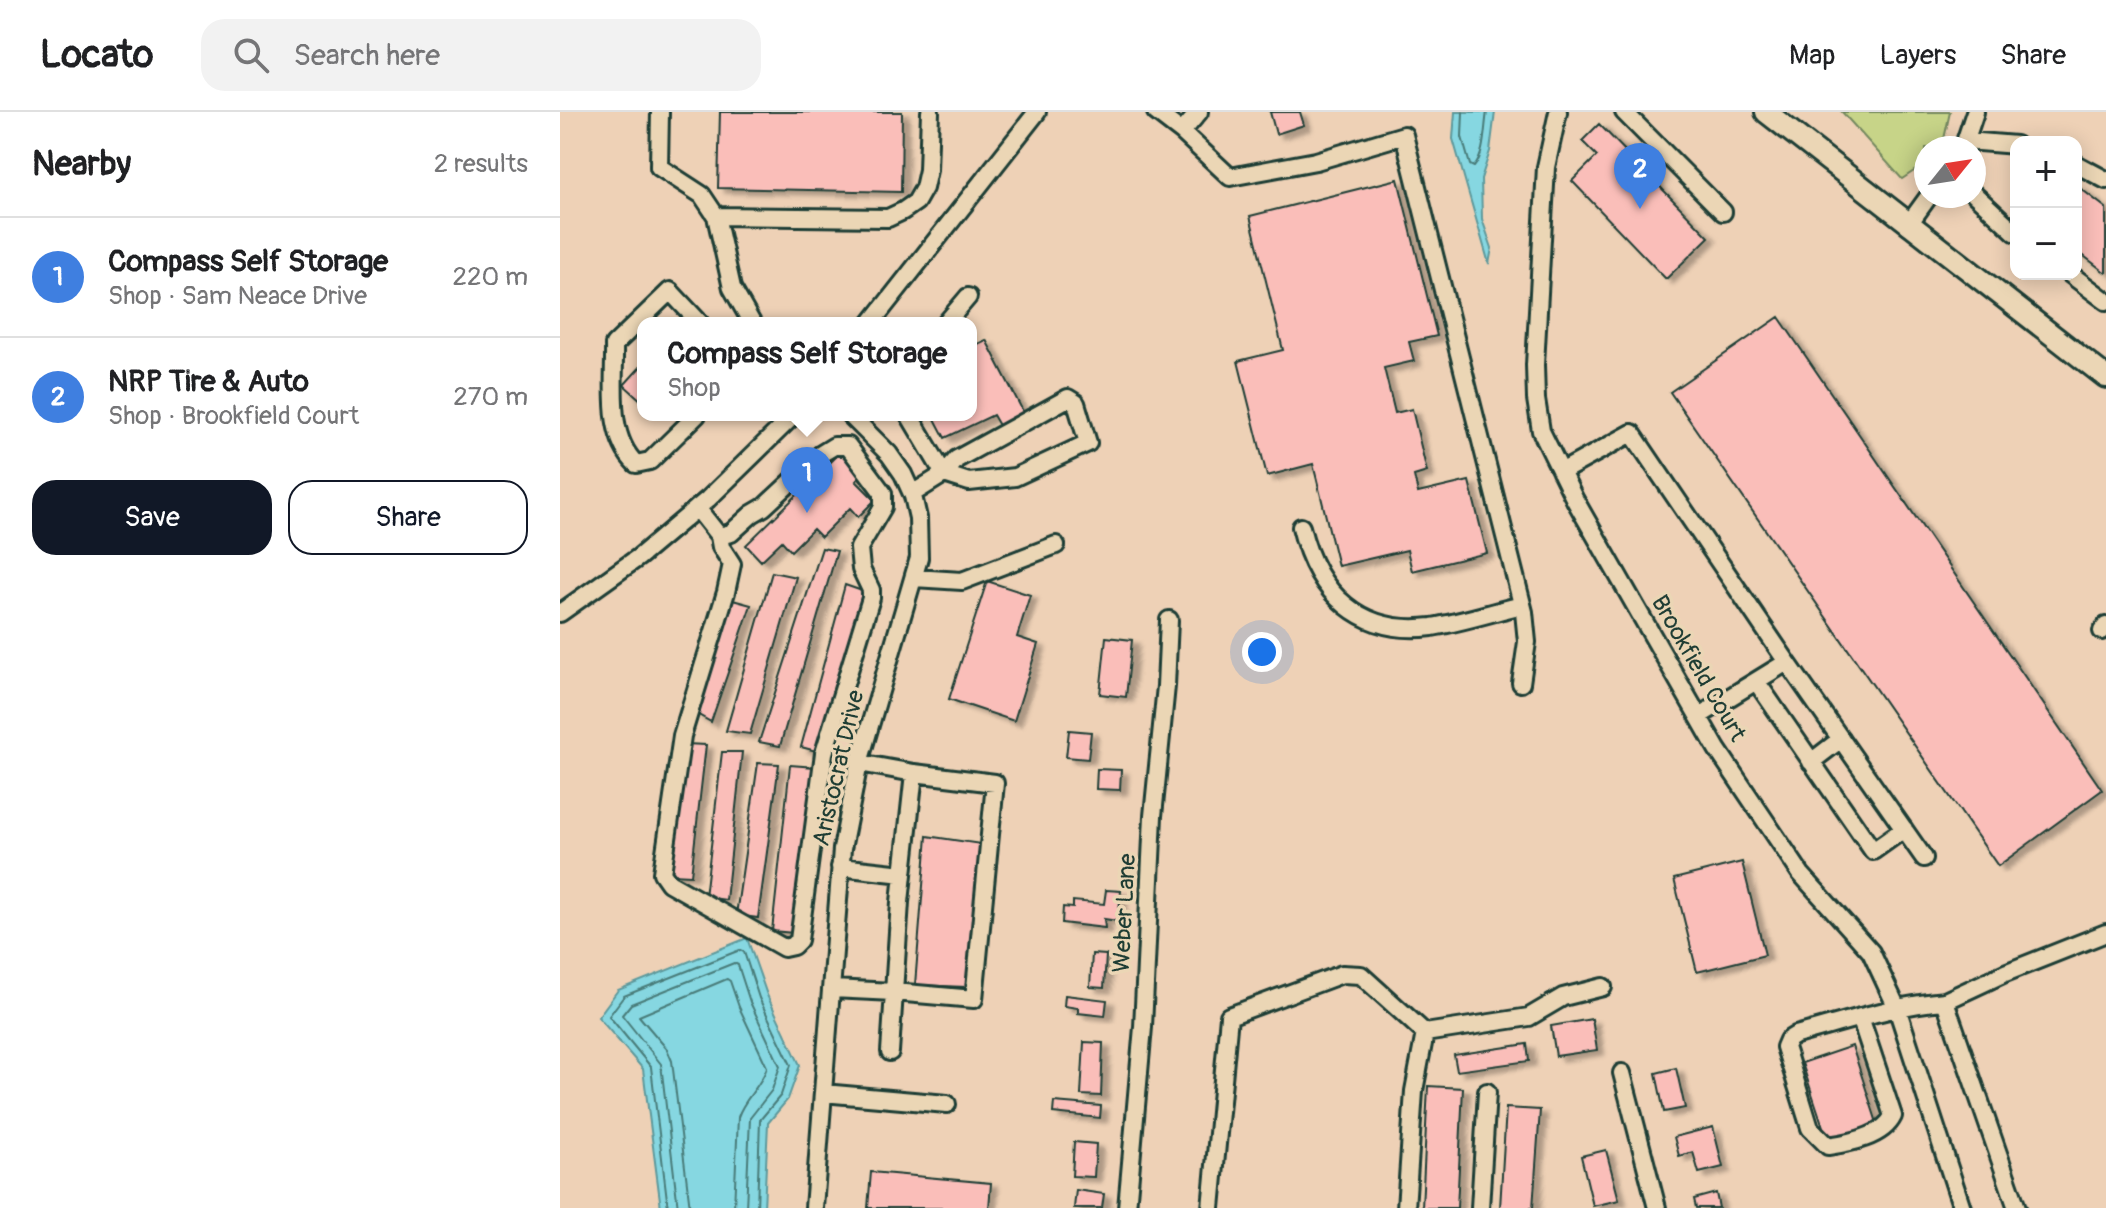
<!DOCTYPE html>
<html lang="en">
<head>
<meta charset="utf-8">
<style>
  :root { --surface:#fff; --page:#f2f2f2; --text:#202124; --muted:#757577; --line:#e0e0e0; --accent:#111827 }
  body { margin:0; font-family:Pangolin,sans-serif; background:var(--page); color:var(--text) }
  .controls { position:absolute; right:24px; top:24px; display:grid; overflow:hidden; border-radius:16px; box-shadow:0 4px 20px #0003 }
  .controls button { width:72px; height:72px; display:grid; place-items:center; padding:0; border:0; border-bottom:2px solid var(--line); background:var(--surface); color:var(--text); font:40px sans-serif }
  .compass { position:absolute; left:1354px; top:24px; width:72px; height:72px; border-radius:50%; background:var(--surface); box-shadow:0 4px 20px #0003; rotate:60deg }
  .you { position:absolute; left:702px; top:540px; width:28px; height:28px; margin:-20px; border:6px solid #fff; border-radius:50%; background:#1a73e8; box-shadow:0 0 0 12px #1a73e833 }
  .badge { display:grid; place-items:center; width:52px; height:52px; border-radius:50%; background:var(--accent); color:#fff; font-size:26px; font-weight:700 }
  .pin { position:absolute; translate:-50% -66px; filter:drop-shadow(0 2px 4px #0008) }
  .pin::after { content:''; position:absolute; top:42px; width:28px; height:24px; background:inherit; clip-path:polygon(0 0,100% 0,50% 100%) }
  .popup { position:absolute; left:77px; top:205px; width:340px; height:104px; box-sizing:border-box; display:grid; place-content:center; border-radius:16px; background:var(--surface); filter:drop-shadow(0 2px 6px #0005); font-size:26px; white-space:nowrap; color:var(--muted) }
  .popup b { font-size:30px; color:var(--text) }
  .popup::after { content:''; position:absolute; left:50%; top:100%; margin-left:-16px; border:16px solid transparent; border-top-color:var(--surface) }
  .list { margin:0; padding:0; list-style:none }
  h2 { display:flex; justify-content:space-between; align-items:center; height:104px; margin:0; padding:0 32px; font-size:34px }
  h2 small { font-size:26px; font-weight:400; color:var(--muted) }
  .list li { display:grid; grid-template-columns:52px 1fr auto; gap:24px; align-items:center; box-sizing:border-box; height:120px; padding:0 32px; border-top:2px solid var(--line) }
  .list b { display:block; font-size:30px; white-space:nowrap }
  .list p { margin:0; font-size:26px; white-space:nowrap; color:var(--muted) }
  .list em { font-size:26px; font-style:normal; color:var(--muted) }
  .actions { display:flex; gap:16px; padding:24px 32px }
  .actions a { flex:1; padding:18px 0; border:2px solid var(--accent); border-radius:24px; text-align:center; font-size:28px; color:var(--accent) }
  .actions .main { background:var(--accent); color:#fff }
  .icon { flex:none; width:44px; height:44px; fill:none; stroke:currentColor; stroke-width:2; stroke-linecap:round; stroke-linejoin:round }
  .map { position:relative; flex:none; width:1546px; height:1096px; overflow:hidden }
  header { display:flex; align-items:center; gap:48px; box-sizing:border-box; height:112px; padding:0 40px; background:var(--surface); border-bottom:2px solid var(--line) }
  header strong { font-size:38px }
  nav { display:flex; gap:44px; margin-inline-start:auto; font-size:28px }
  .search { width:560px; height:72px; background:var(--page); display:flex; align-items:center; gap:20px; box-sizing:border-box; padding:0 28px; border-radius:24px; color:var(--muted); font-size:30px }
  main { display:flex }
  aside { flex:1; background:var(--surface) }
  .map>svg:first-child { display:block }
  .green { fill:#c7d488; stroke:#73885e; stroke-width:2 }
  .water { fill:#86d7e1; stroke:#5d999c; stroke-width:2 }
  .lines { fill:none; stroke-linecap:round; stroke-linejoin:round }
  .shore { stroke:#487b79; stroke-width:2 }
  .building { fill:#fabeb9; stroke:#1f3d34; stroke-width:2; filter:url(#shadow) }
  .minor-casing { stroke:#1f3d34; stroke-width:22 }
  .major-casing { stroke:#1f3d34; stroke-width:26 }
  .minor { stroke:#ebd6b5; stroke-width:16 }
  .major { stroke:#ebd6b5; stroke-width:20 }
  .labels { text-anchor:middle; stroke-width:7; stroke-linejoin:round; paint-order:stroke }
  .street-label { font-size:24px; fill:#1f3d34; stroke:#ebd6b5 }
</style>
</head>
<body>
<header>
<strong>Locato</strong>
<div class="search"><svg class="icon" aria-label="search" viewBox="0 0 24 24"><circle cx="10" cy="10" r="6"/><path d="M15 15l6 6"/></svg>Search here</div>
<nav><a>Map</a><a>Layers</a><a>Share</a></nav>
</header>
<main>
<aside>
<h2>Nearby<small>2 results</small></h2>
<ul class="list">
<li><span class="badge" style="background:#3f7fe0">1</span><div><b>Compass Self Storage</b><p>Shop · Sam Neace Drive</p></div><em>220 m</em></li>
<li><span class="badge" style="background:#3f7fe0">2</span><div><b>NRP Tire &amp; Auto</b><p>Shop · Brookfield Court</p></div><em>270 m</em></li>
</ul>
<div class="actions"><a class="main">Save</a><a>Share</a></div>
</aside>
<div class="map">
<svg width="1546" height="1096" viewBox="0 0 1546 1096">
  <defs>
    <filter id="shadow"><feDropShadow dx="7" dy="4.5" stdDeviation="2" flood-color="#0004"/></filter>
  </defs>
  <rect width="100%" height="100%" fill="#eed1b6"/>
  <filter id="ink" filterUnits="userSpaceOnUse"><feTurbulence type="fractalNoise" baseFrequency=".0125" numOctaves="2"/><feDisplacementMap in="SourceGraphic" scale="16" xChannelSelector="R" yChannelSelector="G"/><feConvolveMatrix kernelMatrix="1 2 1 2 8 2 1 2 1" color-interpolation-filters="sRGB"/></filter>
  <g filter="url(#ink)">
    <path class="green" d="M1282,0h108l-8,36h-16v15l-24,16z"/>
    <path class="water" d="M895,0h40l-5,39 -9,28 1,40 10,29 -3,16 -36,-125z
      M187,826l20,57 33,70 -12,34 -20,24 -4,85h-103l-18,-139 -45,-52 20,-27z"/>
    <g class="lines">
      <path class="shore" d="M903,0l-1,25 8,28 4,2c11,-13 10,-37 13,-55
        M108,1096l-17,-141 -42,-51 15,-20 116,-46 4,2 15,46 32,67 -10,30 -21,25 -3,88
        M118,1096l-17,-144 -39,-49 9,-11 103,-41 4,2 12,37 30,64 -8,24 -22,28 -4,90
        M130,1096l-18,-147 -5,-12 -28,-33 88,-37 3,2 9,26 28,60c-6,20 -23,31 -29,50l-4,91"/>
    </g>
    <path class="building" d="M160,0h182l-1,80 -183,-4z
      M710,0h30l4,13 -28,9z
      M1039,12l110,113 -43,42 -94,-98 25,-25 -15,-15z
      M838,67l39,157 -28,6 5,19 -30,7 11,45 17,-4 15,63 -13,4 4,17 51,-12 18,72 -75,18 -5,-21 -69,16 -25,-102 -46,12 -29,-115 45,-11 -33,-134z
      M1516,73l30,23v65l-30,-23z
      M1219,205l323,473 -104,76 -328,-474z
      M426,228l40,77 -25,12 -8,-14 -48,23 -12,-23h38v-68z
      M83,252v38l-19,-17z
      M280,341l22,22 -6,6 19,19 -17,17 -8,-9 -29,29 -8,-8 -22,22 -9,-10 -21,20 -15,-16z
      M262,436l15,3 -57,195 -21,-4z
      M212,460l24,5 -46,157 -24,-3z
      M427,469l43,14 -13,42 21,7 -24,77 -65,-22z
      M285,473l20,7 -45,160 -19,-5z
      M169,487l22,6 -40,117 -16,-9z
      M546,525l26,3 -6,57 -26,-3z
      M509,618l22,2 -3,27 -22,-2z
      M125,632l21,1 -15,130 -19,-1z
      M162,640h20l-16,148 -21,-3z
      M198,651l21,1 -21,154 -22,-3z
      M230,653l25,2 -21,166 -22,-2z
      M537,657l24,1 -1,20 -24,-1z
      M367,724l54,8 -14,143 -52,-2z
      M1182,750l23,93 -68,17 -23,-93z
      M546,778l15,1 -3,30 -14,-2 1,9 -43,-5 1,-16 10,1v-7l31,3z
      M532,842l14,1 -2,33 -14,-1z
      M505,883l42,5 -2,16 -27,-3v-5l-14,-2z
      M1032,907l5,31 -41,6 -5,-30z
      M524,930l19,1 -2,53 -20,-1z
      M967,932l2,17 -72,10 -3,-16z
      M1292,934l26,80 -50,16 -26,-79z
      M1116,956l9,40 -21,4 -8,-39z
      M868,974l35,2 -6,120h-35z
      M494,990l47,4 -1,12 -47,-5z
      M946,996l34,2 -7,98h-33z
      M1153,1015l10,40 -24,6 -6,-21 -14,4 -5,-19z
      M514,1030l22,2 -2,33 -22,-1z
      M1046,1038l13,50 -26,6 -12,-50z
      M311,1060l120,11 -2,25h-121z
      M516,1078l28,4 -2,14h-28z
      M1156,1081l3,15h-23l-2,-9z"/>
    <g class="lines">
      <g class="minor-casing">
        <path id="minor" d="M100,0l-1,55 43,28 14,21 172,2 15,-7 13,-9 8,-14 4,-18 2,-58
          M596,0l26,20 17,-20
          M998,0l-12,55 -11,198 1,34 5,32 34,69 142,249 84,125 70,78 26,56 65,200
          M1064,0l99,100
          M622,20l48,45 86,-16 88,-26 120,477 3,30 -6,41
          M1407,29l49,4
          M1403,36l12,-36
          M1516,52l30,16
          M1414,82l42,39
          M156,104l16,72 20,35
          M1348,113l21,-29
          M1510,162l36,27
          M311,211l166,-211
          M386,211l22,-26
          M508,286l8,5 12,40 -73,34 -46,5 -25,-8 13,-15z
          M137,303l-47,46 -14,3c-30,-29 -21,-81 -22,-119l56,-54 30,32
          M349,303l35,59 -32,20
          M1001,360l71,-39 155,229 -88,54
          M137,396l22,28 12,-3 21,-19 12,-7 57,-53 13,-8h14l35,47v14l-24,41 2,21 10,21v8l-47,155 -25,187 -6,6 -9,2 -115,-65 -7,-10 20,-137 44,-144 6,-28 -11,-17 -2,-11
          M741,415c16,67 60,109 131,100 30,-5 61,-15 90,-22
          M354,466l48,3 94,-36
          M0,501l79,-56 69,-58 86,-84
          M1542,519l4,-5
          M1227,550l137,196
          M1196,569l117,170 31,-22
          M1251,650l30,-23
          M280,755l63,7
          M272,877l62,3 6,-90 14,-129 -55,-10
          M1385,889l60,-28 101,-40
          M1300,905l33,99c-10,21 -43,27 -65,30l-18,-18 -25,-81 3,-7 8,-5c49,-13 98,-30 149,-34l72,207
          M330,940l4,-60 80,7 21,-216 -81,-10
          M1062,961l35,135
          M263,981l124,11
          M254,1096l28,-359 17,-86 60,-205 -1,-40 -5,-22 -10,-22 -14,-20 -39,-39
          M567,1096l16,-181 10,-211 13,-130 3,-66
          M651,1096l18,-192 113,-42 19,1 64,58 104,-16 34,-20 40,-10
          M846,1096l8,-117 11,-58
          M920,1096l7,-116"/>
      </g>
      <g class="major-casing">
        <path id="major" d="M1206,0l340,265"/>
      </g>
      <use href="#minor" class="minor"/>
      <use href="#major" class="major"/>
    </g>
  </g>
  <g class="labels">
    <g class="street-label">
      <text transform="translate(1139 556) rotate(60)" y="8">Brookfield Court</text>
      <text transform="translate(278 656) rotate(-77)" y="8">Aristocrat Drive</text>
      <text transform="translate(564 801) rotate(-87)" y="8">Weber Lane</text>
    </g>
  </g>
</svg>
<div class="controls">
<button>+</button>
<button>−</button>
</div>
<svg class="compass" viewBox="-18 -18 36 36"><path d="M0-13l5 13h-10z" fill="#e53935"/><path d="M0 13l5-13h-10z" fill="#757577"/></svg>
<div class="you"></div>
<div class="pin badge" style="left:247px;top:401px;background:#3f7fe0">1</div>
<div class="popup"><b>Compass Self Storage</b>Shop</div>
<div class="pin badge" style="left:1080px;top:97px;background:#3f7fe0">2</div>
</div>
</main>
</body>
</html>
